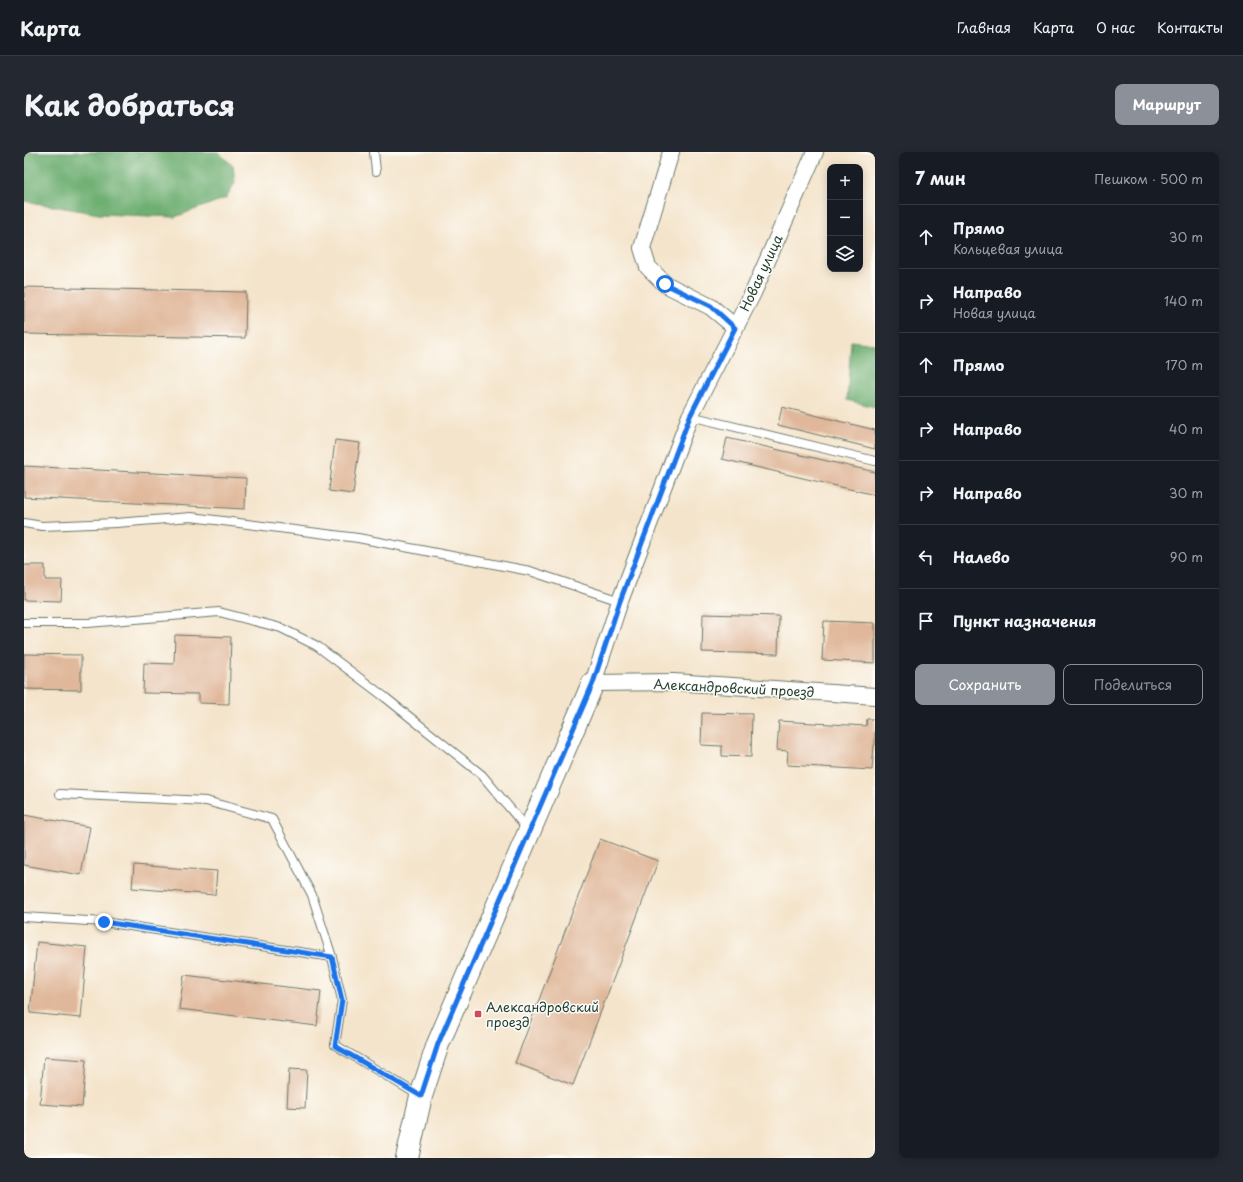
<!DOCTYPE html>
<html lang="ru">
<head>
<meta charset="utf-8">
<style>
  :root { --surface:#171b24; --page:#242831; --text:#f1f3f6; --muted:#9ea1a6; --line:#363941; --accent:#8c9099 }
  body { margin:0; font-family:"Playpen Sans",sans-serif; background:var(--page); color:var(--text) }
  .controls { position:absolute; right:12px; top:12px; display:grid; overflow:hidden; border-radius:8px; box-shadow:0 2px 10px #0003 }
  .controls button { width:36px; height:36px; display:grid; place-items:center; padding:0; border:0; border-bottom:1px solid var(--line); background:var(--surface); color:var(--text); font:20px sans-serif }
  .stop { position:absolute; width:12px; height:12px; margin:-9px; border:3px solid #1a73e8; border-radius:50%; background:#fff }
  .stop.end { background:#1a73e8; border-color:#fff; box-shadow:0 1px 4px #0008 }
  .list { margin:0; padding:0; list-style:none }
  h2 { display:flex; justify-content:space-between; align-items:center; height:52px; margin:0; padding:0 16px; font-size:17px }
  h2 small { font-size:13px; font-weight:400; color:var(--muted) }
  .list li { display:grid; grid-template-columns:26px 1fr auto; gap:12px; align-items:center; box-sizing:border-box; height:64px; padding:0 16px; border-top:1px solid var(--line) }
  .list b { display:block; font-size:15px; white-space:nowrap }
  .list p { margin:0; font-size:13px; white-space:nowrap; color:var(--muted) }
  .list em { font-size:13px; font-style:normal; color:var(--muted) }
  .actions { display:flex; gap:8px; padding:12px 16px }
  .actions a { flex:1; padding:9px 0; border:1px solid var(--accent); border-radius:8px; text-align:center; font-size:14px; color:var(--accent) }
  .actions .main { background:var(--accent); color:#fff }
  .icon { flex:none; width:22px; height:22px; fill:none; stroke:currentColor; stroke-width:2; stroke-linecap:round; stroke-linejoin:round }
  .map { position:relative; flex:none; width:851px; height:1006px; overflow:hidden; border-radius:8px }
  header { display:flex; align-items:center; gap:24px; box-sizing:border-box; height:56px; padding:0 20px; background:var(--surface); border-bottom:1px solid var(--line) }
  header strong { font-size:19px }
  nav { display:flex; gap:22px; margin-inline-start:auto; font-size:14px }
  .intro { display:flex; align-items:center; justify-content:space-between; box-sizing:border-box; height:96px; padding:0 24px }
  h1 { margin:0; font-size:28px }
  .button { padding:10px 18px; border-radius:8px; background:var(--accent); color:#fff; font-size:14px; font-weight:700 }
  main { display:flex; gap:24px; padding:0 24px }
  aside { flex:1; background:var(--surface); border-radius:8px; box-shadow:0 2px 10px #0003 }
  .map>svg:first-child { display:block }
  .forest { fill:#6eaf72; stroke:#467653 }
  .building { fill:#e0b79a }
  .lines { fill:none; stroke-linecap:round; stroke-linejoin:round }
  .lane-casing { stroke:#6a7769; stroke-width:10 }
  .street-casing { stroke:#6a7769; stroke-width:18 }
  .secondary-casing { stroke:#6a7769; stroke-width:24 }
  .lane { stroke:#fff; stroke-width:8 }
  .street { stroke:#fff; stroke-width:16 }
  .secondary { stroke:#fff; stroke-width:22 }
  .route { stroke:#1a73e8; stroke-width:5 }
  .poi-dot { fill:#d1495b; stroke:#fdfcf7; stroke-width:1.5 }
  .labels { text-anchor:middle; stroke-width:3; stroke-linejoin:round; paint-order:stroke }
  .street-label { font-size:13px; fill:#1f3d34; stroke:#fdfcf7 }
  .poi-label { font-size:13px; fill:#1f3d34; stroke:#fdfcf7; text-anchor:start }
</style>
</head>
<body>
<header>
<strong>Карта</strong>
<nav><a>Главная</a><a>Карта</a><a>О нас</a><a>Контакты</a></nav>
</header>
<div class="intro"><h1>Как добраться</h1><a class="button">Маршрут</a></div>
<main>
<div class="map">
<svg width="851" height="1006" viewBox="0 0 851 1006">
  <rect width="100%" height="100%" fill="#fdfcf7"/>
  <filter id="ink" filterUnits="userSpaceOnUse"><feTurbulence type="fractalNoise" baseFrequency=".025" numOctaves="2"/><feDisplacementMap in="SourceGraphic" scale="8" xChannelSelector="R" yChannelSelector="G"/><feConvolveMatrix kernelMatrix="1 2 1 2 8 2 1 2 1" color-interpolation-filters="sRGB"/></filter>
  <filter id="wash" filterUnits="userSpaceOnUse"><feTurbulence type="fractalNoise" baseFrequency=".012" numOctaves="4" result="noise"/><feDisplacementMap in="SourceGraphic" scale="16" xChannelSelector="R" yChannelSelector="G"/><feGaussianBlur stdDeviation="0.9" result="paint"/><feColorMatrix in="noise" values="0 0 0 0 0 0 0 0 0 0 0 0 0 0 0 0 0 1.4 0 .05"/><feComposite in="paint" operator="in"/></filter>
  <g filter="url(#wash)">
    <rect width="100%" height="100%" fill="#f4e4cb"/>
    <path class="forest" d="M0,0h194l15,14 2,17 -9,15 -51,19 -76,-3 -75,-13z
      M827,189l24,3v63l-28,-7z"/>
    <g id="blocks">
      <path class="building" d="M0,135l222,5 -1,46 -221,-4z
        M758,255l93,23v19l-97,-24z
        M703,286l148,34v23l-153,-36z
        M311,288l25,3 -7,51 -24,-3z
        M0,314l222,12 -1,31 -221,-12z
        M0,413h21v15h17l-1,21 -37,-1z
        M679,462l76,2 -1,38 -76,-2z
        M800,469l51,2v40l-53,-3z
        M151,483l56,2 -2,67 -30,-1v-9l-56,-1 1,-30 30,1z
        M0,502l57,1v35l-57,-1z
        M678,561l50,1 -1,43 -29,-1v-10l-21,-1z
        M843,567h8v26h-1l-2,25 -85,-5 1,-14 -11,-1 2,-29 87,5z
        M0,663l66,12 -9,48 -57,-10z
        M576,687l58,22 -85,224 -58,-22z
        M110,713l83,6 -2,24 -83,-7z
        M13,790l50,5 -6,71 -51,-5z
        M160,823l137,16 -4,35 -138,-17z
        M20,905l42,3 -4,47 -42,-3z
        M265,917l18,1 -2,38 -18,-1z"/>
    </g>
  </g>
  <g filter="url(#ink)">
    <use href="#blocks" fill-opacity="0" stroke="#6a7769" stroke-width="1"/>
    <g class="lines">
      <g class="lane-casing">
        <path id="lane" d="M350,0l2,19
          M666,264l185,45
          M0,371l18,3 74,-3 75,-6 167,21 172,33 90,30
          M0,471h64l131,-11 62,16 36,18 69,52 96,77 46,55
          M36,642l146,7 66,18 40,76 20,62
          M0,765l80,5 228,35 10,43 -7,45 85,51"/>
      </g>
      <g class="street-casing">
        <path id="street" d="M647,0l-29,96 6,19 17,17 46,23 24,20
          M791,0l-62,141 -63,123 -70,185 -27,82 81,-1 201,14"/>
      </g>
      <g class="secondary-casing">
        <path id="secondary" d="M383,1006l14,-62 17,-52 155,-361"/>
      </g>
      <use href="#lane" class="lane"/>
      <use href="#street" class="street"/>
      <use href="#secondary" class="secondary"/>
    </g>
  </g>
  <g class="lines" filter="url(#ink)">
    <path class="route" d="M80,770l228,35 10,43 -7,46 86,50 17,-52 155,-361 27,-82 70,-185 45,-88 -24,-22 -46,-22"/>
  </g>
  <rect class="poi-dot" x="450" y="858" width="8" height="8" rx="2"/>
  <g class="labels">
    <g class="street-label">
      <text transform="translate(737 121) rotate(-65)" y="5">Новая улица</text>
      <text transform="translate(710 536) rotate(3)" y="5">Александровский проезд</text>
    </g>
    <g class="poi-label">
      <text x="462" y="860">Александровский<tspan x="462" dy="15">проезд</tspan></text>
    </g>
  </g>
</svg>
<div class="controls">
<button>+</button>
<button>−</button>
<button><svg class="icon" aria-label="layers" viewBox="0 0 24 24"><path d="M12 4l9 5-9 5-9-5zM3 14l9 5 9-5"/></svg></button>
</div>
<div class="stop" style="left:641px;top:132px"></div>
<div class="stop end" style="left:80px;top:770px"></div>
</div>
<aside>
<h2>7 мин<small>Пешком · 500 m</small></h2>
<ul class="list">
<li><svg class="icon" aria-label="ahead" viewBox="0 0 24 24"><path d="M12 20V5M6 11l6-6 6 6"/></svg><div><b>Прямо</b><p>Кольцевая улица</p></div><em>30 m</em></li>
<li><svg class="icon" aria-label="right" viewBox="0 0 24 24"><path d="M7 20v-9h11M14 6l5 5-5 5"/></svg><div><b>Направо</b><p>Новая улица</p></div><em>140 m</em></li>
<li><svg class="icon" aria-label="ahead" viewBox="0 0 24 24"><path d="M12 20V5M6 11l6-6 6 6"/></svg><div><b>Прямо</b></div><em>170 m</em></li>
<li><svg class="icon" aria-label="right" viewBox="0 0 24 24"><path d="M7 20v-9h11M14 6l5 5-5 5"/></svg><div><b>Направо</b></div><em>40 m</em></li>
<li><svg class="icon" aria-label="right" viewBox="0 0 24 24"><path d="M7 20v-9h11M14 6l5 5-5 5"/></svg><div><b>Направо</b></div><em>30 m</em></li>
<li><svg class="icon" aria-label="left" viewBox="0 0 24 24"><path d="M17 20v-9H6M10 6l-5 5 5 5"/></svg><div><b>Налево</b></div><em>90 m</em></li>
<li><svg class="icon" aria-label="arrive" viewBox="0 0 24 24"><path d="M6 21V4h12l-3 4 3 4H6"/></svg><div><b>Пункт назначения</b></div></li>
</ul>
<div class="actions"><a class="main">Сохранить</a><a>Поделиться</a></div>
</aside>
</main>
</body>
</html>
